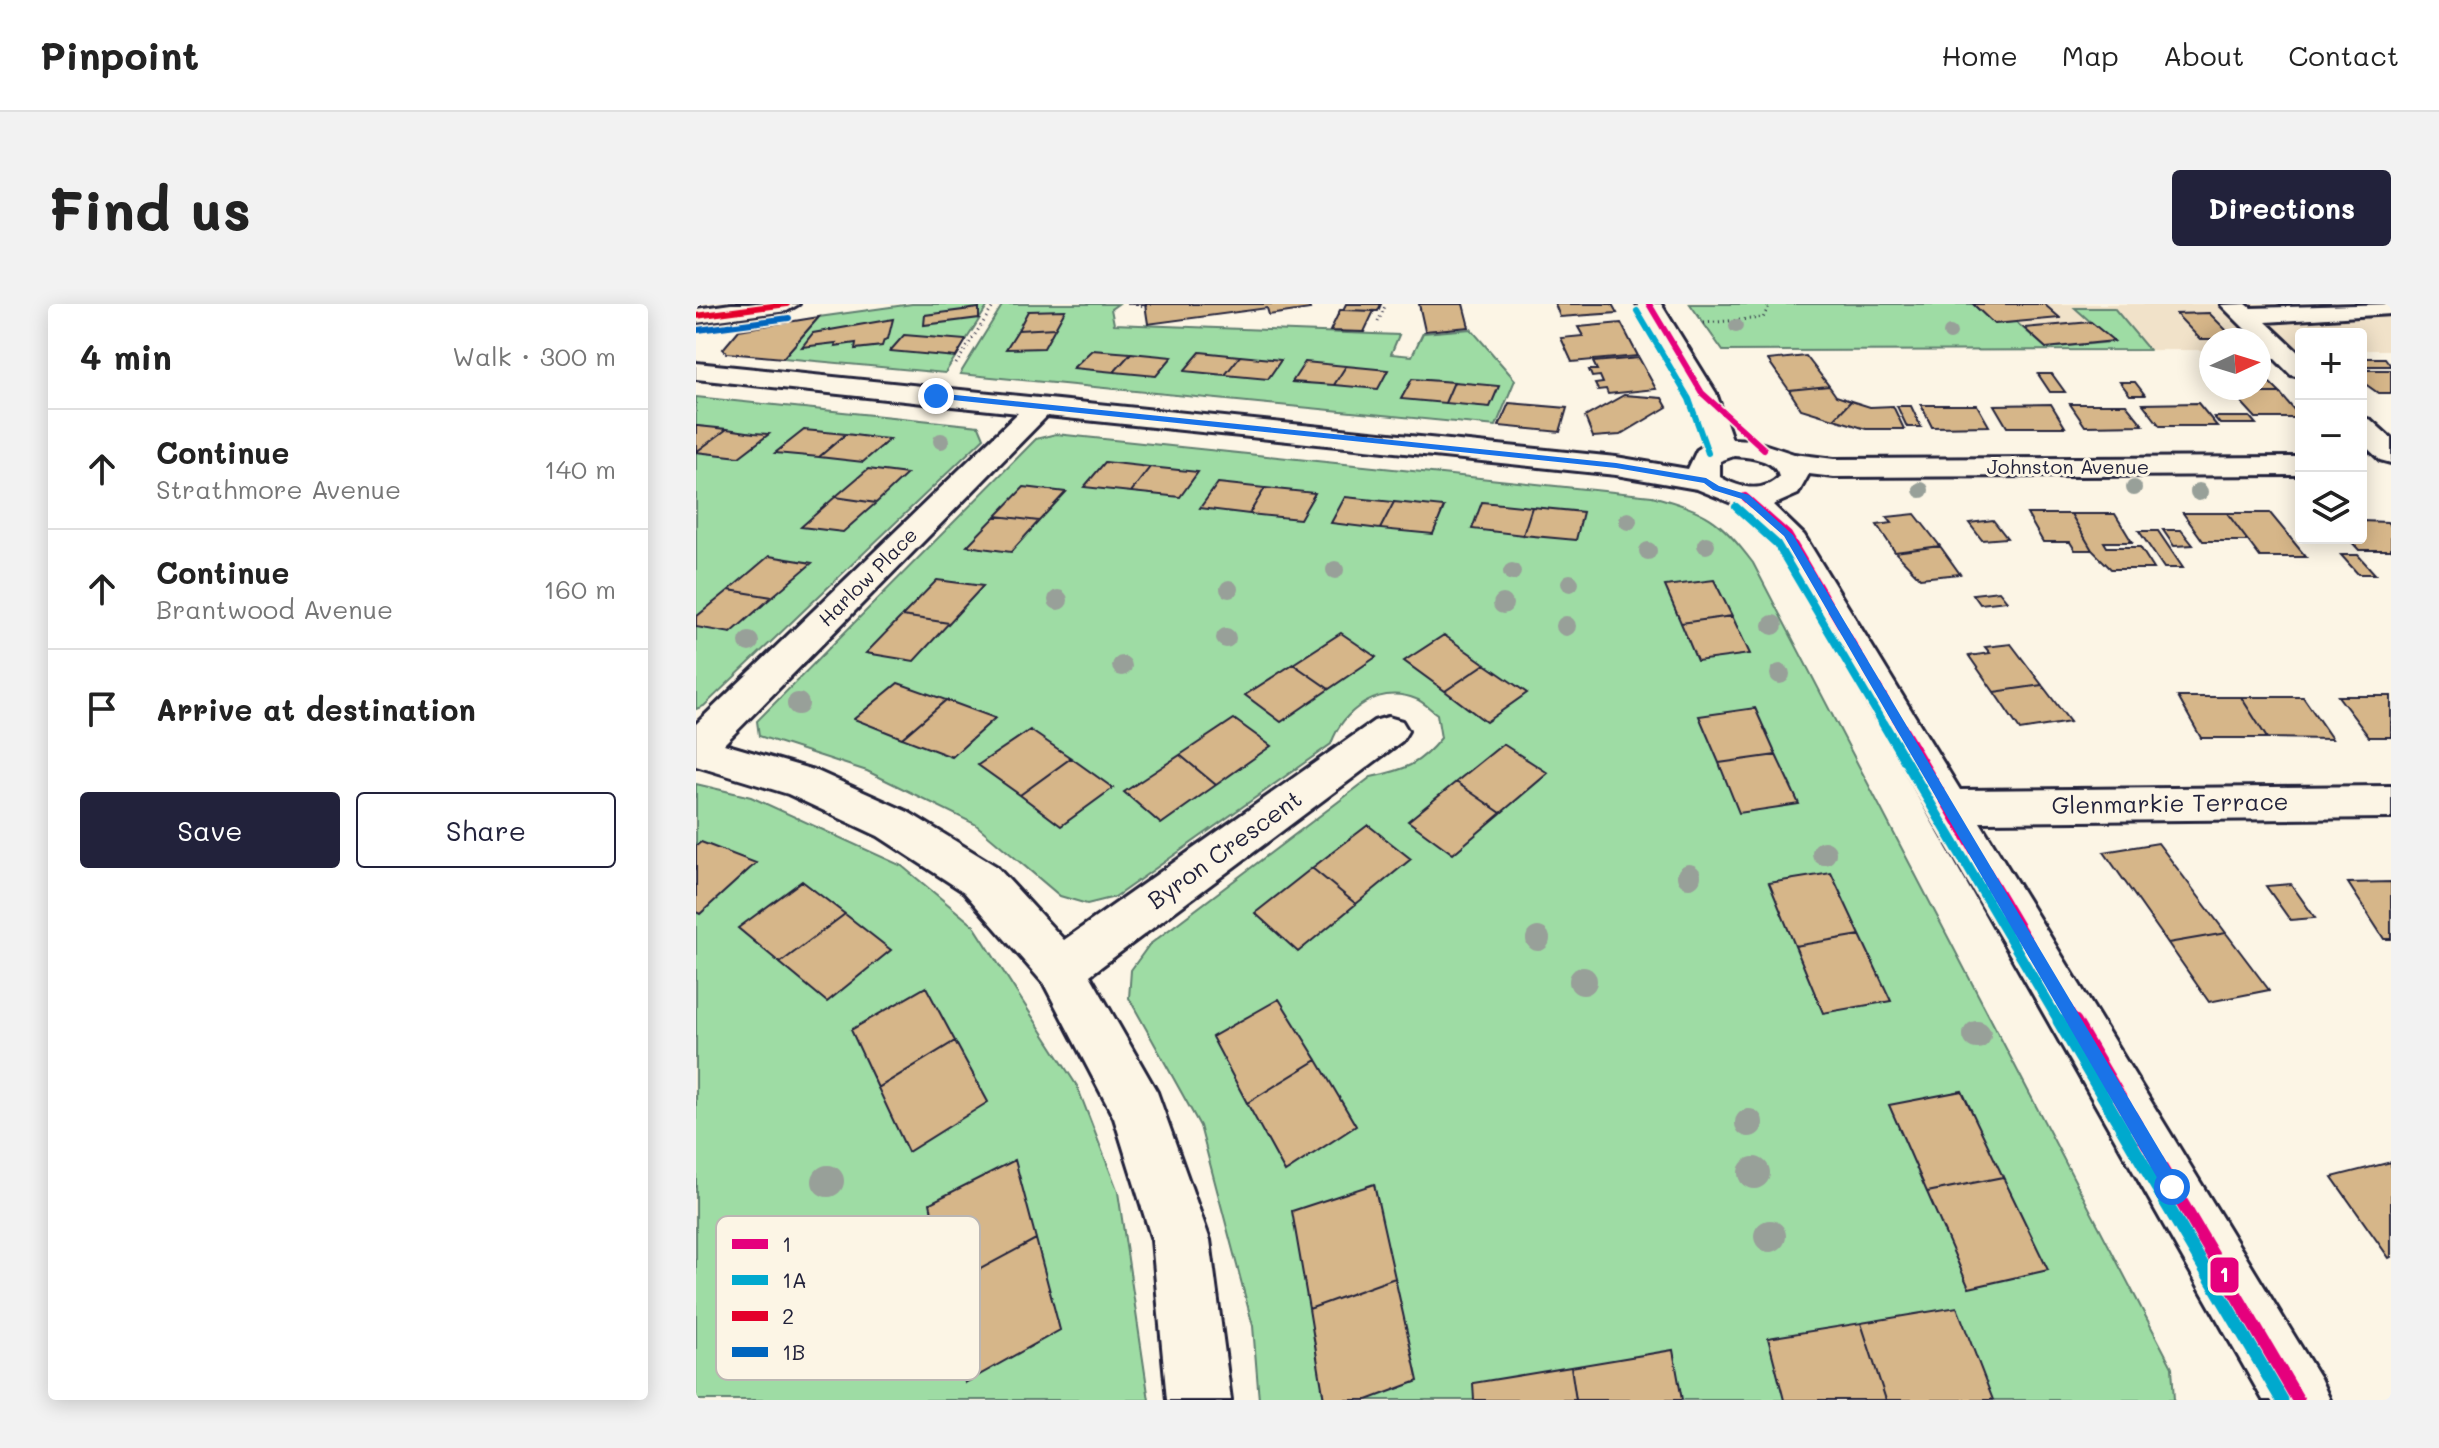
<!DOCTYPE html>
<html lang="en">
<head>
<meta charset="utf-8">
<style>
  :root { --surface:#fff; --page:#f2f2f2; --text:#222; --muted:#767676; --line:#e0e0e0; --accent:#22223b }
  body { margin:0; font-family:Mali,sans-serif; background:var(--page); color:var(--text) }
  .controls { position:absolute; right:24px; top:24px; display:grid; overflow:hidden; border-radius:8px; box-shadow:0 4px 20px #0003 }
  .controls button { width:72px; height:72px; display:grid; place-items:center; padding:0; border:0; border-bottom:2px solid var(--line); background:var(--surface); color:var(--text); font:40px sans-serif }
  .compass { position:absolute; left:1503px; top:24px; width:72px; height:72px; border-radius:50%; background:var(--surface); box-shadow:0 4px 20px #0003; rotate:86deg }
  .stop { position:absolute; width:24px; height:24px; margin:-18px; border:6px solid #1a73e8; border-radius:50%; background:#fff }
  .stop.end { background:#1a73e8; border-color:#fff; box-shadow:0 2px 8px #0008 }
  .list { margin:0; padding:0; list-style:none }
  h2 { display:flex; justify-content:space-between; align-items:center; height:104px; margin:0; padding:0 32px; font-size:34px }
  h2 small { font-size:26px; font-weight:400; color:var(--muted) }
  .list li { display:grid; grid-template-columns:52px 1fr auto; gap:24px; align-items:center; box-sizing:border-box; height:120px; padding:0 32px; border-top:2px solid var(--line) }
  .list b { display:block; font-size:30px; white-space:nowrap }
  .list p { margin:0; font-size:26px; white-space:nowrap; color:var(--muted) }
  .list em { font-size:26px; font-style:normal; color:var(--muted) }
  .actions { display:flex; gap:16px; padding:24px 32px }
  .actions a { flex:1; padding:18px 0; border:2px solid var(--accent); border-radius:8px; text-align:center; font-size:28px; color:var(--accent) }
  .actions .main { background:var(--accent); color:#fff }
  .icon { flex:none; width:44px; height:44px; fill:none; stroke:currentColor; stroke-width:2; stroke-linecap:round; stroke-linejoin:round }
  .map { position:relative; flex:none; width:1695px; height:1096px; overflow:hidden; border-radius:8px }
  header { display:flex; align-items:center; gap:48px; box-sizing:border-box; height:112px; padding:0 40px; background:var(--surface); border-bottom:2px solid var(--line) }
  header strong { font-size:38px }
  nav { display:flex; gap:44px; margin-inline-start:auto; font-size:28px }
  .intro { display:flex; align-items:center; justify-content:space-between; box-sizing:border-box; height:192px; padding:0 48px }
  h1 { margin:0; font-size:56px }
  .button { padding:20px 36px; border-radius:8px; background:var(--accent); color:#fff; font-size:28px; font-weight:700 }
  main { display:flex; gap:48px; padding:0 48px }
  aside { flex:1; background:var(--surface); border-radius:8px; box-shadow:0 4px 20px #0003 }
  .map>svg:first-child { display:block }
  .built { fill:#f1e2c9 }
  .green { fill:#9edca4; stroke:#607f70; stroke-width:2 }
  .building { fill:#d6b689; stroke:#22223b; stroke-width:2 }
  .lines { fill:none; stroke-linecap:round; stroke-linejoin:round }
  .minor-casing { stroke:#22223b; stroke-width:6 }
  .path { stroke:#22223b; stroke-width:3; stroke-dasharray:1 4; stroke-linecap:butt }
  .minor { fill:#fcf5e5; fill-rule:evenodd }
  .bus-1-far3-casing { stroke:#fcf5e5; stroke-width:10 }
  .bus-1-far2-casing { stroke:#fcf5e5; stroke-width:13 }
  .bus-1-far1-casing { stroke:#fcf5e5; stroke-width:16 }
  .bus-1-casing { stroke:#fcf5e5; stroke-width:19 }
  .bus-2-far3-casing { stroke:#fcf5e5; stroke-width:10 }
  .bus-2-far2-casing { stroke:#fcf5e5; stroke-width:13 }
  .bus-2-far1-casing { stroke:#fcf5e5; stroke-width:16 }
  .bus-2-casing { stroke:#fcf5e5; stroke-width:19 }
  .bus-3-casing { stroke:#fcf5e5; stroke-width:10 }
  .bus-4-casing { stroke:#fcf5e5; stroke-width:10 }
  .bus-1-far3 { stroke:#e5007d; stroke-width:6 }
  .bus-1-far2 { stroke:#e5007d; stroke-width:8 }
  .bus-1-far1 { stroke:#e5007d; stroke-width:10 }
  .bus-1 { stroke:#e5007d; stroke-width:13 }
  .bus-2-far3 { stroke:#00a9ce; stroke-width:6 }
  .bus-2-far2 { stroke:#00a9ce; stroke-width:8 }
  .bus-2-far1 { stroke:#00a9ce; stroke-width:10 }
  .bus-2 { stroke:#00a9ce; stroke-width:13 }
  .bus-3 { stroke:#e4002b; stroke-width:6 }
  .bus-4 { stroke:#0065bd; stroke-width:6 }
  .tree { fill:#98a099 }
  .route { fill:#1a73e8 }
  .labels { text-anchor:middle; stroke-width:6; stroke-linejoin:round; paint-order:stroke }
  .far-street-label { font-size:20px; fill:#22223b; stroke:#fcf5e5 }
  .street-label { font-size:24px; fill:#22223b; stroke:#fcf5e5 }
  .key { fill:#fcf5e5; stroke:#bbb6b2; stroke-width:2 }
  .key-label { font-size:22px; fill:#22223b }
  .line-badge { stroke:#fcf5e5; stroke-width:3 }
  .badge-label { font-size:22px; text-anchor:middle; font-weight:bold; fill:#fff }
</style>
</head>
<body>
<header>
<strong>Pinpoint</strong>
<nav><a>Home</a><a>Map</a><a>About</a><a>Contact</a></nav>
</header>
<div class="intro"><h1>Find us</h1><a class="button">Directions</a></div>
<main>
<aside>
<h2>4 min<small>Walk · 300 m</small></h2>
<ul class="list">
<li><svg class="icon" aria-label="ahead" viewBox="0 0 24 24"><path d="M12 20V5M6 11l6-6 6 6"/></svg><div><b>Continue</b><p>Strathmore Avenue</p></div><em>140 m</em></li>
<li><svg class="icon" aria-label="ahead" viewBox="0 0 24 24"><path d="M12 20V5M6 11l6-6 6 6"/></svg><div><b>Continue</b><p>Brantwood Avenue</p></div><em>160 m</em></li>
<li><svg class="icon" aria-label="arrive" viewBox="0 0 24 24"><path d="M6 21V4h12l-3 4 3 4H6"/></svg><div><b>Arrive at destination</b></div></li>
</ul>
<div class="actions"><a class="main">Save</a><a>Share</a></div>
</aside>
<div class="map">
<svg width="1695" height="1096" viewBox="0 0 1695 1096">
  <rect width="100%" height="100%" fill="#fcf5e5"/>
  <filter id="ink" filterUnits="userSpaceOnUse"><feTurbulence type="fractalNoise" baseFrequency=".0125" numOctaves="2"/><feDisplacementMap in="SourceGraphic" scale="16" xChannelSelector="R" yChannelSelector="G"/><feConvolveMatrix kernelMatrix="1 2 1 2 8 2 1 2 1" color-interpolation-filters="sRGB"/></filter>
  <g filter="url(#ink)">
    <path class="built" d="M994,0h701v46h-30v-16h-60v16h-42v-10h-48v10l-488,1z"/>
    <path class="green" d="M216,0h77l-44,69 -162,-15 36,-41z
      M307,0h115l-7,5 3,15 285,11 -8,19 21,2 11,-23 48,-4 44,51 -19,46 -536,-52z
      M994,0h283l21,20 22,-2 30,26 67,-6 -38,-34h39l35,42 -426,1z
      M0,93l283,29 5,12 -280,268 -8,3z
      M360,130l596,62c54,15 68,23 101,67l419,804 2,33h-915l-6,-74 -53,-200 -71,-128 2,-28 18,-25 222,-168c34,-7 48,-12 70,-39l-4,-24c-6,-4 -13,-12 -21,-15 -37,-15 -73,11 -85,45l-216,153 -28,7 -27,-8 -85,-72 -108,-53 -108,-35 -2,-15 279,-282z
      M0,480l55,13 151,69 72,60 103,160 41,106 31,208h-453z"/>
    <path class="building" d="M431,0h181l2,5 -41,6 -2,-7 -119,16 -3,-20z
      M650,0h35l-3,7 -35,-1z
      M723,0h44l6,23 -44,4z
      M859,0h57l5,9 -57,4z
      M1277,0h71l16,14 -66,6z
      M283,4v10l-55,7 1,-10z
      M369,6l-10,18 -37,2 10,-19z
      M644,6h3l31,1 -10,21 -34,-1z
      M1513,9l26,26h-35l-24,-25z
      M123,13l-36,41 -56,-5 -4,-4 16,-19z
      M197,15l-5,20 -4,1 -2,6 -27,3 1,-6 -21,3 1,-3 -34,4 11,-14z
      M1395,18l23,19 -68,7 -22,-20z
      M925,19l17,33 -66,6 -11,-24 22,-2 -5,-9z
      M359,24l-11,20 -38,1 12,-19z
      M208,31l62,5 -10,17 -66,-6z
      M396,46l39,3 -17,19 -41,-4z
      M504,48l40,4 -15,19 -41,-4z
      M435,49l41,4 -16,19 -42,-4z
      M544,52l41,4 -13,19 -43,-4z
      M1110,52l23,30 -40,4 -21,-30z
      M943,54l17,31 -48,5 -2,-5 -8,1 -3,-6 8,-1 -3,-7 -8,1 -3,-7h8l-4,-8z
      M1665,54h24l6,8h-30z
      M609,58l41,4 -12,19 -42,-3z
      M650,62l42,4 -10,19 -44,-4z
      M1665,66h30v23h-13l-17,-12z
      M1563,68l21,21h-47l-4,-5h30z
      M1342,70h14l13,18h-15z
      M716,75l42,3 -9,21 -44,-4z
      M758,78l45,4 -9,21 -45,-4z
      M1424,78h15l10,13h-15z
      M1133,82l7,10 15,5 -17,18 -33,-10 -12,-19z
      M1537,89h47l21,25h-45z
      M928,91l38,3 5,9 -47,28 -27,2 -8,-20z
      M1155,97l19,6 23,-1 11,23h-38l-32,-10z
      M813,99l58,5 -7,24 -61,-6z
      M1502,99l19,23h-57l-17,-22z
      M1355,100l14,23h-58l-13,-22z
      M1374,100h56l17,21 -58,1z
      M1225,101h56l12,21 -57,1z
      M1201,102h14l10,21h-14z
      M1518,113h36l6,7h-36z
      M0,122h2l29,3 -31,23z
      M31,125l27,4 15,1 -30,23 -43,-5z
      M108,126l11,1 31,3 -27,23 -44,-4z
      M150,130l31,4 13,1 -27,23 -44,-5z
      M409,158l45,5 -19,25 -47,-5z
      M454,163l48,5 -18,25 -49,-5z
      M172,165l39,5 -31,29 -41,-6z
      M522,179l47,5 -16,26 -49,-6z
      M328,183l42,5 -27,29 -43,-5z
      M569,184l50,5 -15,26 -51,-5z
      M139,193l41,6 -33,29 -42,-5z
      M649,193l49,5 -14,27 -49,-6z
      M698,198l50,5 -11,27 -53,-5z
      M786,198l50,5 -9,28 -51,-6z
      M836,203l51,5 -7,28 -53,-5z
      M1487,209h44l21,28h-45z
      M1531,209h43l36,44h-46z
      M1219,210l25,32 -45,6 -18,-27 15,-2 -5,-6z
      M1331,210h44l21,36h-17l-5,-8h-27z
      M1375,210h44l17,28h-28l3,5h33l14,22h-43l-19,-19z
      M300,212l43,5 -28,31 -44,-6z
      M1297,216l14,18 -25,2 -13,-17z
      M1665,217l26,1 4,4v24h-32l-11,-12h13z
      M1467,226h18l12,15 -19,1z
      M1443,227h19l25,37h-19z
      M1244,242l20,28 -40,4 -25,-26z
      M1645,251h17l17,19h-17z
      M73,252l43,7 -40,34 -43,-7z
      M241,276l46,6 -34,37 -47,-7z
      M1018,276l18,36 -51,7 -16,-37z
      M33,286l43,7 -41,36 -35,-6v-10z
      M1303,287l8,10 -27,3 -7,-10z
      M206,312l47,7 -35,38 -48,-8z
      M1036,312l18,38 -53,7 -16,-38z
      M645,329l35,24 -47,32 -36,-25z
      M748,331l41,29 -40,27 -41,-30z
      M1315,340l31,41 -48,7 -25,-36 21,-3 -5,-6z
      M597,360l36,25 -48,33 -36,-27z
      M789,360l42,29 -41,29 -41,-31z
      M202,379l48,17 -44,38 -48,-19z
      M1346,381l28,37 -50,8 -26,-38z
      M1642,392h53v41h-22z
      M1482,393h63l26,41h-66z
      M1545,393h62l29,42 -65,-1z
      M250,396l49,18 -43,39 -50,-19z
      M1059,404l21,47 -57,8 -20,-47z
      M538,415l37,27 -55,39 -36,-30z
      M334,426l41,28 -51,37 -42,-30z
      M807,440l45,29 -47,40 -45,-31z
      M484,451l36,30 -55,39 -37,-32z
      M1080,451l23,49 -60,9 -20,-50z
      M375,454l42,30 -52,38 -41,-31z
      M760,478l45,31 -48,41 -45,-33z
      M672,521l43,34 -55,45 -44,-36z
      M5,538l55,21 -56,51 -4,-2v-66z
      M1462,539l68,90 -58,10 -64,-91z
      M616,564l44,36 -58,48 -43,-39z
      M1135,569l29,62 -65,11 -26,-63z
      M106,577l43,33 -65,49 -42,-35z
      M1695,578v57h-7l-36,-56z
      M1595,580l24,34 -25,2 -24,-34z
      M149,610l46,36 -64,52 -47,-39z
      M1530,629l43,57 -60,12 -41,-59z
      M1164,631l31,66 -68,12 -28,-67z
      M230,683l29,54 -77,47 -27,-58z
      M583,695l38,61 -70,43 -35,-66z
      M259,737l33,61 -80,50 -30,-64z
      M621,756l39,66 -71,46 -38,-69z
      M1266,787l41,86 -76,15 -38,-87z
      M319,856l21,79 -89,48 -17,-84z
      M1695,858v95l-2,1 -57,-81z
      M1307,873l45,93 -79,18 -42,-96z
      M678,880l21,94 -86,31 -17,-98z
      M340,935l24,91 -95,53 -18,-96z
      M699,974l23,103 -51,19h-43l-15,-91z
      M1261,1003l36,93h-107l-25,-77z
      M1165,1019l25,77h-102l-16,-62z
      M977,1046l9,50h-106l-5,-33z
      M875,1063l5,33h-102l-1,-17z"/>
    <g class="lines">
      <g class="minor-casing">
        <path id="minor" d="M35,0h68l-12,7 -91,12v-14z
          M941,0h24l55,89 16,46 19,1 43,14 40,5 467,-2v18l-467,2 -25,-3 -11,20 -25,11 31,30 156,255 431,-4v32l-411,4 340,556 10,22h-67l-488,-860 -41,-36 -37,-15 -81,-14 -569,-59 -323,328 93,27 91,41 88,54 68,74 310,-219 14,-4 14,4 6,10 -6,10 -312,234 67,117 53,148 21,160h-64l-15,-160 -38,-122 -70,-134 -80,-92 -86,-56 -90,-42 -92,-28v-42l322,-311 -322,-34v-16l920,94 72,12 9,-19 8,-5 -17,-52zM1038,152c16,1 41,3 45,21 -17,17 -40,11 -59,0v-16z
          M1550,0l5,4 140,-4v10l-125,8 35,33v22l-10,-2 -70,-70z
          M1665,113l10,3 20,18v25l-11,-3 -19,-18z"/>
      </g>
      <path class="path" d="M445,2l12,-2
        M682,18l8,-18
        M1008,19l59,-5 7,-14
        M260,60l39,-60"/>
      <use href="#minor" class="minor"/>
      <g class="bus-1-far3-casing">
        <path id="bus-1-far3" d="M953,0l53,89 62,56"/>
      </g>
      <g class="bus-1-far2-casing">
        <path id="bus-1-far2" d="M1049,193l43,38 112,190"/>
      </g>
      <g class="bus-1-far1-casing">
        <path id="bus-1-far1" d="M1203,419l177,300"/>
      </g>
      <g class="bus-1-casing">
        <path id="bus-1" d="M1379,717l223,379"/>
      </g>
      <g class="bus-2-far3-casing">
        <path id="bus-2-far3" d="M941,7l52,88 19,54"/>
      </g>
      <g class="bus-2-far2-casing">
        <path id="bus-2-far2" d="M1040,203l41,37 107,181"/>
      </g>
      <g class="bus-2-far1-casing">
        <path id="bus-2-far1" d="M1187,419l177,300"/>
      </g>
      <g class="bus-2-casing">
        <path id="bus-2" d="M1363,717l223,379"/>
      </g>
      <g class="bus-3-casing">
        <path id="bus-3" d="M0,12l91,-12"/>
      </g>
      <g class="bus-4-casing">
        <path id="bus-4" d="M2,26l91,-12"/>
      </g>
      <use href="#bus-1-far3" class="bus-1-far3"/>
      <use href="#bus-1-far2" class="bus-1-far2"/>
      <use href="#bus-1-far1" class="bus-1-far1"/>
      <use href="#bus-1" class="bus-1"/>
      <use href="#bus-2-far3" class="bus-2-far3"/>
      <use href="#bus-2-far2" class="bus-2-far2"/>
      <use href="#bus-2-far1" class="bus-2-far1"/>
      <use href="#bus-2" class="bus-2"/>
      <use href="#bus-3" class="bus-3"/>
      <use href="#bus-4" class="bus-4"/>
    </g>
    <g class="tree">
      <circle cx="1040" cy="22" r="7"/>
      <circle cx="1254" cy="29" r="7"/>
      <circle cx="245" cy="137" r="8"/>
      <circle cx="1438" cy="184" r="8"/>
      <circle cx="1225" cy="186" r="8"/>
      <circle cx="1503" cy="188" r="9"/>
      <circle cx="932" cy="217" r="9"/>
      <circle cx="1010" cy="241" r="9"/>
      <circle cx="952" cy="247" r="9"/>
      <circle cx="639" cy="266" r="9"/>
      <circle cx="816" cy="268" r="9"/>
      <circle cx="874" cy="279" r="9"/>
      <circle cx="533" cy="285" r="9"/>
      <circle cx="362" cy="296" r="10"/>
      <circle cx="807" cy="300" r="10"/>
      <circle cx="1077" cy="321" r="10"/>
      <circle cx="870" cy="322" r="10"/>
      <circle cx="530" cy="334" r="10"/>
      <circle cx="53" cy="338" r="10"/>
      <circle cx="426" cy="362" r="10"/>
      <circle cx="1084" cy="370" r="10"/>
      <circle cx="102" cy="400" r="11"/>
      <circle cx="1128" cy="549" r="12"/>
      <circle cx="993" cy="572" r="12"/>
      <circle cx="842" cy="635" r="12"/>
      <circle cx="887" cy="677" r="14"/>
      <circle cx="1281" cy="731" r="14"/>
      <circle cx="1053" cy="819" r="14"/>
      <circle cx="1058" cy="869" r="16"/>
      <circle cx="132" cy="877" r="16"/>
      <circle cx="1074" cy="932" r="16"/>
    </g>
  </g>
  <path class="route" d="M240,89l680,70 90,15 13,8 30,9 44,40 385,646v12h-12l-382,-657 -42,-37 -29,-9 -9,-7 -88,-15 -683,-70z"/>
  <g class="labels">
    <g class="far-street-label">
      <text x="1372" y="170">Johnston Avenue</text>
      <text transform="translate(172 273) rotate(-45)" y="7">Harlow Place</text>
    </g>
    <g class="street-label">
      <text transform="translate(1474 500) rotate(-1)" y="8">Glenmarkie Terrace</text>
      <text transform="translate(529 546) rotate(-36)" y="8">Byron Crescent</text>
    </g>
  </g>
  <rect x="20" y="912" width="264" height="164" rx="12" class="key"/>
  <rect x="36" y="935" width="36" height="10" fill="#e5007d"/>
  <rect x="36" y="971" width="36" height="10" fill="#00a9ce"/>
  <rect x="36" y="1007" width="36" height="10" fill="#e4002b"/>
  <rect x="36" y="1043" width="36" height="10" fill="#0065bd"/>
  <g class="key-label">
    <text x="86" y="948">1</text>
    <text x="86" y="984">1A</text>
    <text x="86" y="1020">2</text>
    <text x="86" y="1056">1B</text>
  </g>
  <rect class="line-badge" x="1513" y="952" width="31" height="38" rx="8" fill="#e5007d"/>
  <g class="badge-label">
    <text x="1528" y="978">1</text>
  </g>
</svg>
<div class="controls">
<button>+</button>
<button>−</button>
<button><svg class="icon" aria-label="layers" viewBox="0 0 24 24"><path d="M12 4l9 5-9 5-9-5zM3 14l9 5 9-5"/></svg></button>
</div>
<svg class="compass" viewBox="-18 -18 36 36"><path d="M0-13l5 13h-10z" fill="#e53935"/><path d="M0 13l5-13h-10z" fill="#767676"/></svg>
<div class="stop" style="left:1476px;top:883px"></div>
<div class="stop end" style="left:240px;top:92px"></div>
</div>
</main>
</body>
</html>
